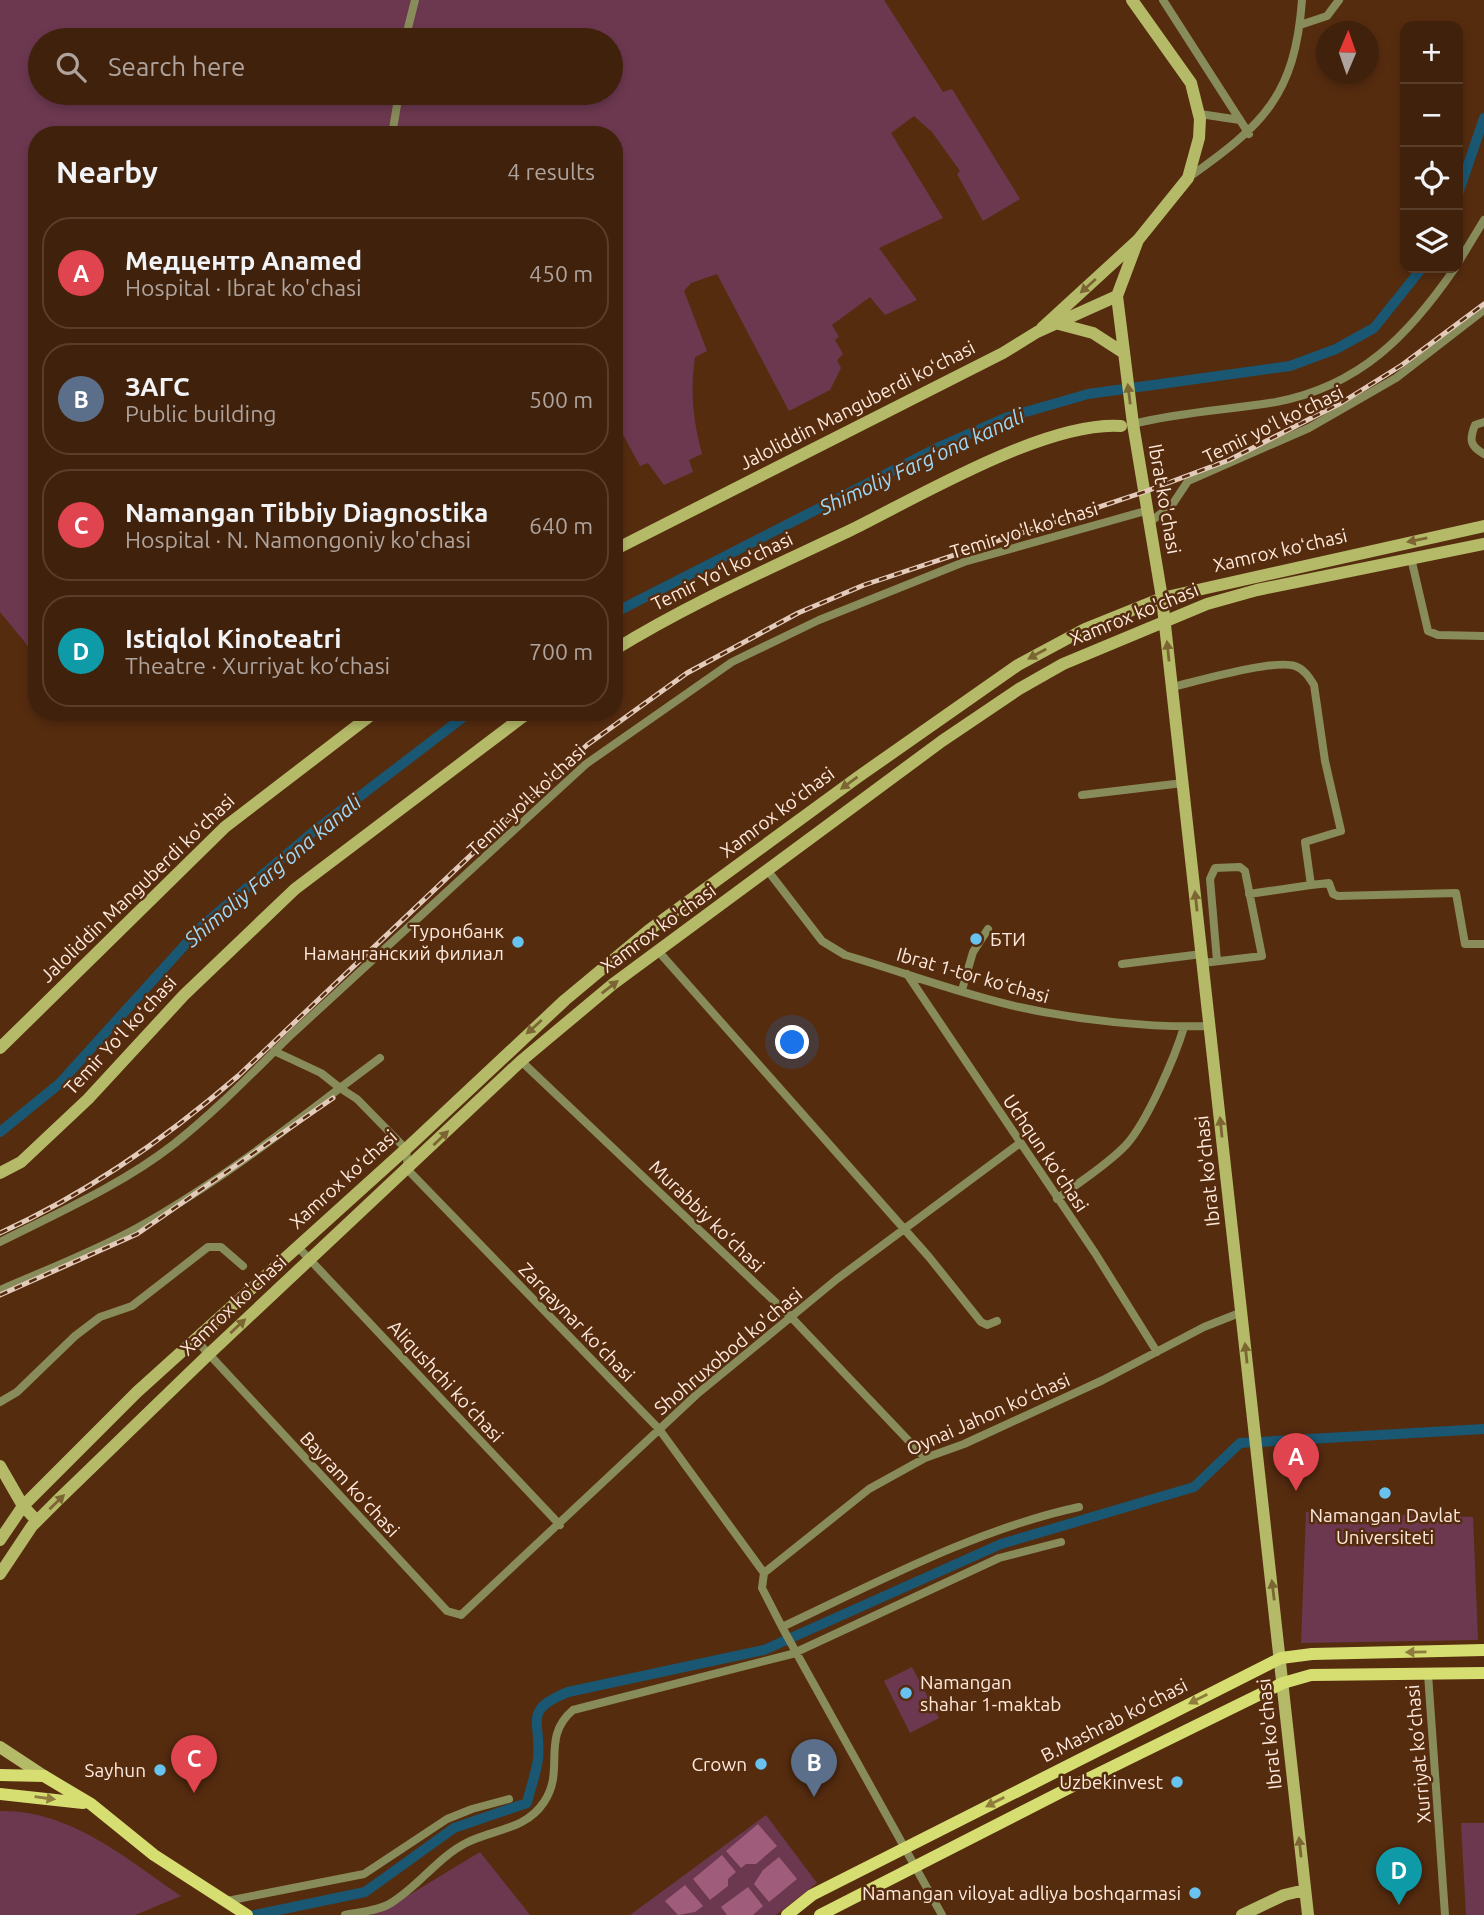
<!DOCTYPE html>
<html lang="en">
<head>
<meta charset="utf-8">
<style>
  :root { --surface:#40210b; --page:#4b2e19; --text:#f1f3f6; --muted:#aea39d; --line:#593e2c; --accent:#69c3f1 }
  body { margin:0; font-family:Ubuntu,sans-serif; background:var(--page); color:var(--text) }
  .controls { position:absolute; right:21px; top:21px; display:grid; overflow:hidden; border-radius:14px; box-shadow:0 4px 10px #0003 }
  .controls button { width:63px; height:63px; display:grid; place-items:center; padding:0; border:0; border-bottom:2px solid var(--line); background:var(--surface); color:var(--text); font:35px sans-serif }
  .compass { position:absolute; left:1316px; top:21px; width:63px; height:63px; border-radius:50%; background:var(--surface); box-shadow:0 4px 10px #0003; rotate:2deg }
  .you { position:absolute; left:793px; top:1043px; width:24px; height:24px; margin:-18px; border:5px solid #fff; border-radius:50%; background:#1a73e8; box-shadow:0 0 0 10px #1a73e833 }
  .badge { display:grid; place-items:center; width:46px; height:46px; border-radius:50%; background:var(--accent); color:#fff; font-size:23px; font-weight:700 }
  .pin { position:absolute; translate:-50% -58px; filter:drop-shadow(0 2px 4px #0008) }
  .pin::after { content:''; position:absolute; top:37px; width:24px; height:21px; background:inherit; clip-path:polygon(0 0,100% 0,50% 100%) }
  .list { margin:0; padding:0; list-style:none }
  h2 { display:flex; justify-content:space-between; align-items:center; height:91px; margin:0; padding:0 28px; font-size:30px }
  h2 small { font-size:23px; font-weight:400; color:var(--muted) }
  .list li { display:grid; grid-template-columns:46px 1fr auto; gap:21px; align-items:center; box-sizing:border-box; height:112px; margin:0 14px 14px; padding:0 14px; border:2px solid var(--line); border-radius:28px }
  .list b { display:block; font-size:26px; white-space:nowrap }
  .list p { margin:0; font-size:23px; white-space:nowrap; color:var(--muted) }
  .list em { font-size:23px; font-style:normal; color:var(--muted) }
  .icon { flex:none; width:38px; height:38px; fill:none; stroke:currentColor; stroke-width:2; stroke-linecap:round; stroke-linejoin:round }
  .map { position:relative; flex:none; width:1484px; height:1915px; overflow:hidden }
  .search { position:absolute; background:var(--surface); box-shadow:0 4px 10px #0003; left:28px; top:28px; width:595px; height:77px; display:flex; align-items:center; gap:18px; box-sizing:border-box; padding:0 24px; border-radius:38px; color:var(--muted); font-size:26px }
  .panel { position:absolute; background:var(--surface); box-shadow:0 4px 10px #0003; left:28px; top:126px; width:595px; height:595px; border-radius:28px }
  .map>svg:first-child { display:block }
  .green { fill:#6c3850; fill-rule:evenodd }
  .forest { fill:#a05d7b }
  .lines { fill:none; stroke-linecap:round; stroke-linejoin:round }
  .canal { stroke:#195773; stroke-width:10 }
  .street { stroke:#888c5a; stroke-width:8 }
  .secondary { stroke:#b4ba68; stroke-width:12 }
  .primary { stroke:#d6de72; stroke-width:12 }
  .rail-casing { stroke:#e3cbbc; stroke-width:5 }
  .rail { stroke:#562c0f; stroke-width:2.5; stroke-dasharray:8; stroke-linecap:butt }
  .oneway { fill:#7c6533 }
  .oneway2 { fill:#907c3c }
  .poi-dot { fill:#69c3f1; stroke:#562c0f; stroke-width:2.5 }
  .labels { text-anchor:middle; stroke-width:5; stroke-linejoin:round; paint-order:stroke }
  .street-label { font-size:19px; fill:#fee9dd; stroke:#562c0f }
  .poi-label { font-size:19px; fill:#fee9dd; stroke:#562c0f; text-anchor:end }
  .water-label { font-size:21px; font-style:italic; fill:#9dd9f9; stroke:#562c0f }
</style>
</head>
<body>
<div class="map">
<svg width="1484" height="1915" viewBox="0 0 1484 1915">
  <rect width="100%" height="100%" fill="#562c0f"/>
  <path class="green" d="M0,0h884l59,92 9,-3 68,110 -37,22 -26,-47 3,-3 -28,-39 -18,-16 -23,17 52,85 -64,30 38,52 -32,15 -15,-18 -38,28 7,12 -4,3 8,14 -6,6 4,8 -11,22 -41,21 -72,-137 -26,9 -7,8 23,60 -12,6c-5,34 -2,63 7,97l-13,6 4,12 -29,13 -16,-22 -8,3 -26,-48v-283h-577v522l-37,-45zM40,40h571v53h-571z
    M1306,1512l167,5 5,123 -177,3z
    M912,1667l27,51 -29,15 -26,-52z
    M0,1811c71,-1 125,47 181,85l-46,19h-135z
    M766,1815l51,68 -41,32h-146z
    M1461,1823h23v92h-18z
    M480,1852l50,63h-160l11,-3z"/>
  <path class="forest" d="M758,1824l19,22 -21,18h-10l-5,4 -15,-17z
    M722,1855l14,17 -8,7v7l-18,14 -17,-21z
    M779,1857l18,22 -28,23 -15,-18 9,-14z
    M685,1885l18,21 -8,6 -17,3 -13,-14z
    M748,1887l15,19 -10,9h-26l-6,-8z"/>
  <g class="lines">
    <path class="canal" d="M1458,194l26,-76
      M614,613l325,-166 66,-29 83,-24 202,-28 46,-17 38,-21 48,-60
      M0,1132l59,-48 143,-158 111,-94 157,-120
      M255,1915l110,-23 89,-64 73,-25c3,-14 9,-29 11,-44 4,-38 -17,-48 30,-67l196,-42 237,-106 193,-57 46,-44 244,-14"/>
    <path class="street" d="M1163,0l86,134
      M1300,25l27,-9 12,-16
      M405,40l10,-40
      M1200,114l40,6
      M392,135l7,-42
      M1188,178c75,-53 107,-82 114,-178
      M1458,263l26,-43
      M1484,422l-9,3c-6,15 -5,21 9,29
      M1133,424c47,-12 95,-14 143,-22 84,-16 133,-67 179,-134
      M1150,522l22,-17 16,-24 121,-53 87,-50 88,-68
      M1411,558l17,73 10,4 46,1
      M1172,687c26,-6 101,-28 123,-21 9,3 14,11 19,19l11,76 16,70 -36,11 6,43 -62,9
      M1082,795l101,-12
      M768,871l54,70 23,14c58,17 115,39 174,52 59,13 131,21 191,19
      M1311,885l18,-2 4,11 5,2 118,-3 9,51h19
      M659,952l270,305 52,65 6,3 10,-4
      M1203,963l59,-7 -17,-85 -5,-4 -25,1 -5,11 7,82
      M1122,964l80,-10
      M907,974l188,279 62,99
      M962,990l11,-38 15,-23
      M274,1051l47,22 19,15 40,-30
      M521,1061l270,256 134,141
      M1057,1199c22,-17 49,-33 69,-54 21,-23 49,-88 58,-118
      M0,1242c58,-29 123,-58 174,-98 43,-34 79,-72 118,-110l294,-270 146,-102 87,-42 145,-58 185,-52
      M297,1246l263,279
      M0,1290c46,-20 93,-38 137,-62 72,-40 138,-90 203,-140l17,11 49,50 2,21 251,259 105,144
      M194,1338l253,273 14,4 235,-220 141,-116 183,-136
      M0,1402l17,-10 58,-56 25,-19 32,-11 76,-59h13l22,19
      M764,1573l105,-84 56,-31 39,-14 139,-64 101,-53 38,-15
      M764,1573l-2,15 20,39 160,288
      M782,1627c96,-45 192,-97 297,-120
      M1428,1674l17,241
      M227,1901l137,-27 83,-55 25,-10 37,-10
      M345,1915c15,-3 33,-4 46,-12 28,-17 46,-45 75,-60 27,-14 60,-13 78,-41 22,-32 -4,-64 29,-92l219,-56 207,-96 62,-16"/>
    <path class="secondary" d="M1138,240l-21,56 16,128 29,174 146,1317
      M1059,324l34,9 31,20
      M1042,328l96,-88 50,-62 11,-40 1,-19 -9,-36 -59,-83
      M614,550l389,-197 34,-21 80,-36
      M614,650c76,-47 157,-82 237,-120 69,-34 195,-109 270,-104
      M0,1048l225,-221 150,-115
      M0,1173l21,-11 67,-63 96,-104 111,-106 234,-177
      M0,1466l23,40 14,15
      M0,1540l23,-34 114,-114 269,-243 159,-149 84,-70 209,-153 160,-112 67,-36 77,-31 322,-72
      M0,1574l32,-48 27,-27 150,-145 312,-293 92,-77 329,-243 77,-52 44,-25 144,-60 50,-14 227,-46
      M0,1747l44,29
      M1242,1915l42,-20 21,-5"/>
    <path class="primary" d="M0,1775l44,1 47,28 63,51 93,60
      M0,1794l83,9
      M787,1915l25,-20 469,-237 31,-4 172,-4
      M820,1915l247,-126 216,-106 28,-8 173,-2"/>
    <g class="rail-casing">
      <path id="rail" d="M0,1233c88,-40 165,-94 238,-157l349,-331 100,-72 111,-60 66,-28 280,-93 85,-32 112,-57 61,-38 82,-61
        M0,1295l137,-61 196,-136"/>
    </g>
    <use href="#rail" class="rail"/>
  </g>
  <defs><path id="oneway-solid" d="M-6-.8H1V-3.2L6.5 0L1 3.2V.8H-6Z" transform="scale(1.75)"/></defs>
  <g class="oneway">
    <use href="#oneway-solid" transform="translate(1088 286) rotate(138)"/>
    <use href="#oneway-solid" transform="translate(1129 394) rotate(-97)"/>
    <use href="#oneway-solid" transform="translate(1417 540) rotate(168)"/>
    <use href="#oneway-solid" transform="translate(1168 651) rotate(-96)"/>
    <use href="#oneway-solid" transform="translate(1037 654) rotate(151)"/>
    <use href="#oneway-solid" transform="translate(849 783) rotate(144)"/>
    <use href="#oneway-solid" transform="translate(1196 901) rotate(-96)"/>
    <use href="#oneway-solid" transform="translate(610 987) rotate(-38)"/>
    <use href="#oneway-solid" transform="translate(534 1027) rotate(138)"/>
    <use href="#oneway-solid" transform="translate(1221 1127) rotate(-96)"/>
    <use href="#oneway-solid" transform="translate(441 1138) rotate(-44)"/>
    <use href="#oneway-solid" transform="translate(238 1326) rotate(-43)"/>
    <use href="#oneway-solid" transform="translate(1246 1353) rotate(-96)"/>
    <use href="#oneway-solid" transform="translate(57 1502) rotate(-44)"/>
    <use href="#oneway-solid" transform="translate(1273 1590) rotate(-97)"/>
    <use href="#oneway-solid" transform="translate(1300 1847) rotate(-96)"/>
  </g>
  <g class="oneway2">
    <use href="#oneway-solid" transform="translate(1416 1652) rotate(179)"/>
    <use href="#oneway-solid" transform="translate(1198 1699) rotate(153)"/>
    <use href="#oneway-solid" transform="translate(45 1798) rotate(8)"/>
    <use href="#oneway-solid" transform="translate(995 1802) rotate(153)"/>
  </g>
  <g class="poi-dot">
    <circle cx="976" cy="939" r="7"/>
    <circle cx="518" cy="942" r="7"/>
    <circle cx="1385" cy="1493" r="7"/>
    <circle cx="906" cy="1693" r="7"/>
    <circle cx="761" cy="1764" r="7"/>
    <circle cx="160" cy="1770" r="7"/>
    <circle cx="1177" cy="1782" r="7"/>
    <circle cx="1195" cy="1893" r="7"/>
  </g>
  <g class="labels">
    <g class="street-label">
      <text transform="translate(857 405) rotate(-27)" y="7">Jaloliddin Manguberdi koʻchasi</text>
      <text transform="translate(1273 424) rotate(-26)" y="7">Temir yoʻl koʻchasi</text>
      <text transform="translate(1165 499) rotate(80)" y="7">Ibrat ko'chasi</text>
      <text transform="translate(1024 530) rotate(-17)" y="7">Temir yo'l ko'chasi</text>
      <text transform="translate(1280 550) rotate(-13)" y="7">Xamrox koʻchasi</text>
      <text transform="translate(722 571) rotate(-26)" y="7">Temir Yoʻl koʻchasi</text>
      <text transform="translate(1134 614) rotate(-22)" y="7">Xamrox ko'chasi</text>
      <text transform="translate(526 800) rotate(-43)" y="7">Temir yo'l ko'chasi</text>
      <text transform="translate(777 812) rotate(-37)" y="7">Xamrox koʻchasi</text>
      <text transform="translate(137 888) rotate(-44)" y="7">Jaloliddin Manguberdi koʻchasi</text>
      <text transform="translate(658 928) rotate(-36)" y="7">Xamrox ko'chasi</text>
      <text transform="translate(973 975) rotate(16)" y="7">Ibrat 1-tor koʻchasi</text>
      <text transform="translate(120 1035) rotate(-47)" y="7">Temir Yoʻl koʻchasi</text>
      <text transform="translate(1046 1153) rotate(56)" y="7">Uchqun koʻchasi</text>
      <text transform="translate(1207 1171) rotate(-96)" y="7">Ibrat ko'chasi</text>
      <text transform="translate(343 1179) rotate(-42)" y="7">Xamrox koʻchasi</text>
      <text transform="translate(707 1216) rotate(44)" y="7">Murabbiy ko‘chasi</text>
      <text transform="translate(233 1305) rotate(-43)" y="7">Xamrox ko'chasi</text>
      <text transform="translate(577 1322) rotate(46)" y="7">Zarqaynar ko‘chasi</text>
      <text transform="translate(728 1351) rotate(-40)" y="7">Shohruxobod ko'chasi</text>
      <text transform="translate(446 1381) rotate(47)" y="7">Aliqushchi ko‘chasi</text>
      <text transform="translate(988 1414) rotate(-24)" y="7">Oynai Jahon ko‘chasi</text>
      <text transform="translate(350 1484) rotate(47)" y="7">Bayram ko‘chasi</text>
      <text transform="translate(1114 1720) rotate(-27)" y="7">B.Mashrab ko'chasi</text>
      <text transform="translate(1269 1734) rotate(-96)" y="7">Ibrat ko'chasi</text>
      <text transform="translate(1418 1754) rotate(-95)" y="7">Xurriyat ko‘chasi</text>
    </g>
    <g class="poi-label">
      <text x="504" y="938">Туронбанк<tspan x="504" dy="22">Наманганский филиал</tspan></text>
      <text x="990" y="946" text-anchor="start">БТИ</text>
      <text x="1385" y="1522" text-anchor="middle">Namangan Davlat<tspan x="1385" dy="22">Universiteti</tspan></text>
      <text x="920" y="1689" text-anchor="start">Namangan<tspan x="920" dy="22">shahar 1-maktab</tspan></text>
      <text x="747" y="1771">Crown</text>
      <text x="146" y="1777">Sayhun</text>
      <text x="1163" y="1789">Uzbekinvest</text>
      <text x="1181" y="1900">Namangan viloyat adliya boshqarmasi</text>
    </g>
    <g class="water-label">
      <text transform="translate(922 462) rotate(-25)" y="7">Shimoliy Fargʻona kanali</text>
      <text transform="translate(273 871) rotate(-40)" y="7">Shimoliy Fargʻona kanali</text>
    </g>
  </g>
</svg>
<div class="controls">
<button>+</button>
<button>−</button>
<button><svg class="icon" aria-label="locate" viewBox="0 0 24 24"><circle cx="12" cy="12" r="6"/><path d="M12 2v4M12 18v4M2 12h4M18 12h4"/></svg></button>
<button><svg class="icon" aria-label="layers" viewBox="0 0 24 24"><path d="M12 4l9 5-9 5-9-5zM3 14l9 5 9-5"/></svg></button>
</div>
<svg class="compass" viewBox="-18 -18 36 36"><path d="M0-13l5 13h-10z" fill="#e53935"/><path d="M0 13l5-13h-10z" fill="#aea39d"/></svg>
<div class="you"></div>
<div class="pin badge" style="left:1296px;top:1491px;background:#e0444e">A</div>
<div class="pin badge" style="left:814px;top:1797px;background:#5c6f8a">B</div>
<div class="pin badge" style="left:194px;top:1793px;background:#e0444e">C</div>
<div class="pin badge" style="left:1399px;top:1905px;background:#0f9aa8">D</div>
<div class="search"><svg class="icon" aria-label="search" viewBox="0 0 24 24"><circle cx="10" cy="10" r="6"/><path d="M15 15l6 6"/></svg>Search here</div>
<section class="panel">
<h2>Nearby<small>4 results</small></h2>
<ul class="list">
<li><span class="badge" style="background:#e0444e">A</span><div><b>Медцентр Anamed</b><p>Hospital · Ibrat ko'chasi</p></div><em>450 m</em></li>
<li><span class="badge" style="background:#5c6f8a">B</span><div><b>ЗАГС</b><p>Public building</p></div><em>500 m</em></li>
<li><span class="badge" style="background:#e0444e">C</span><div><b>Namangan Tibbiy Diagnostika</b><p>Hospital · N. Namongoniy ko'chasi</p></div><em>640 m</em></li>
<li><span class="badge" style="background:#0f9aa8">D</span><div><b>Istiqlol Kinoteatri</b><p>Theatre · Xurriyat ko‘chasi</p></div><em>700 m</em></li>
</ul>
</section>
</div>
</body>
</html>
